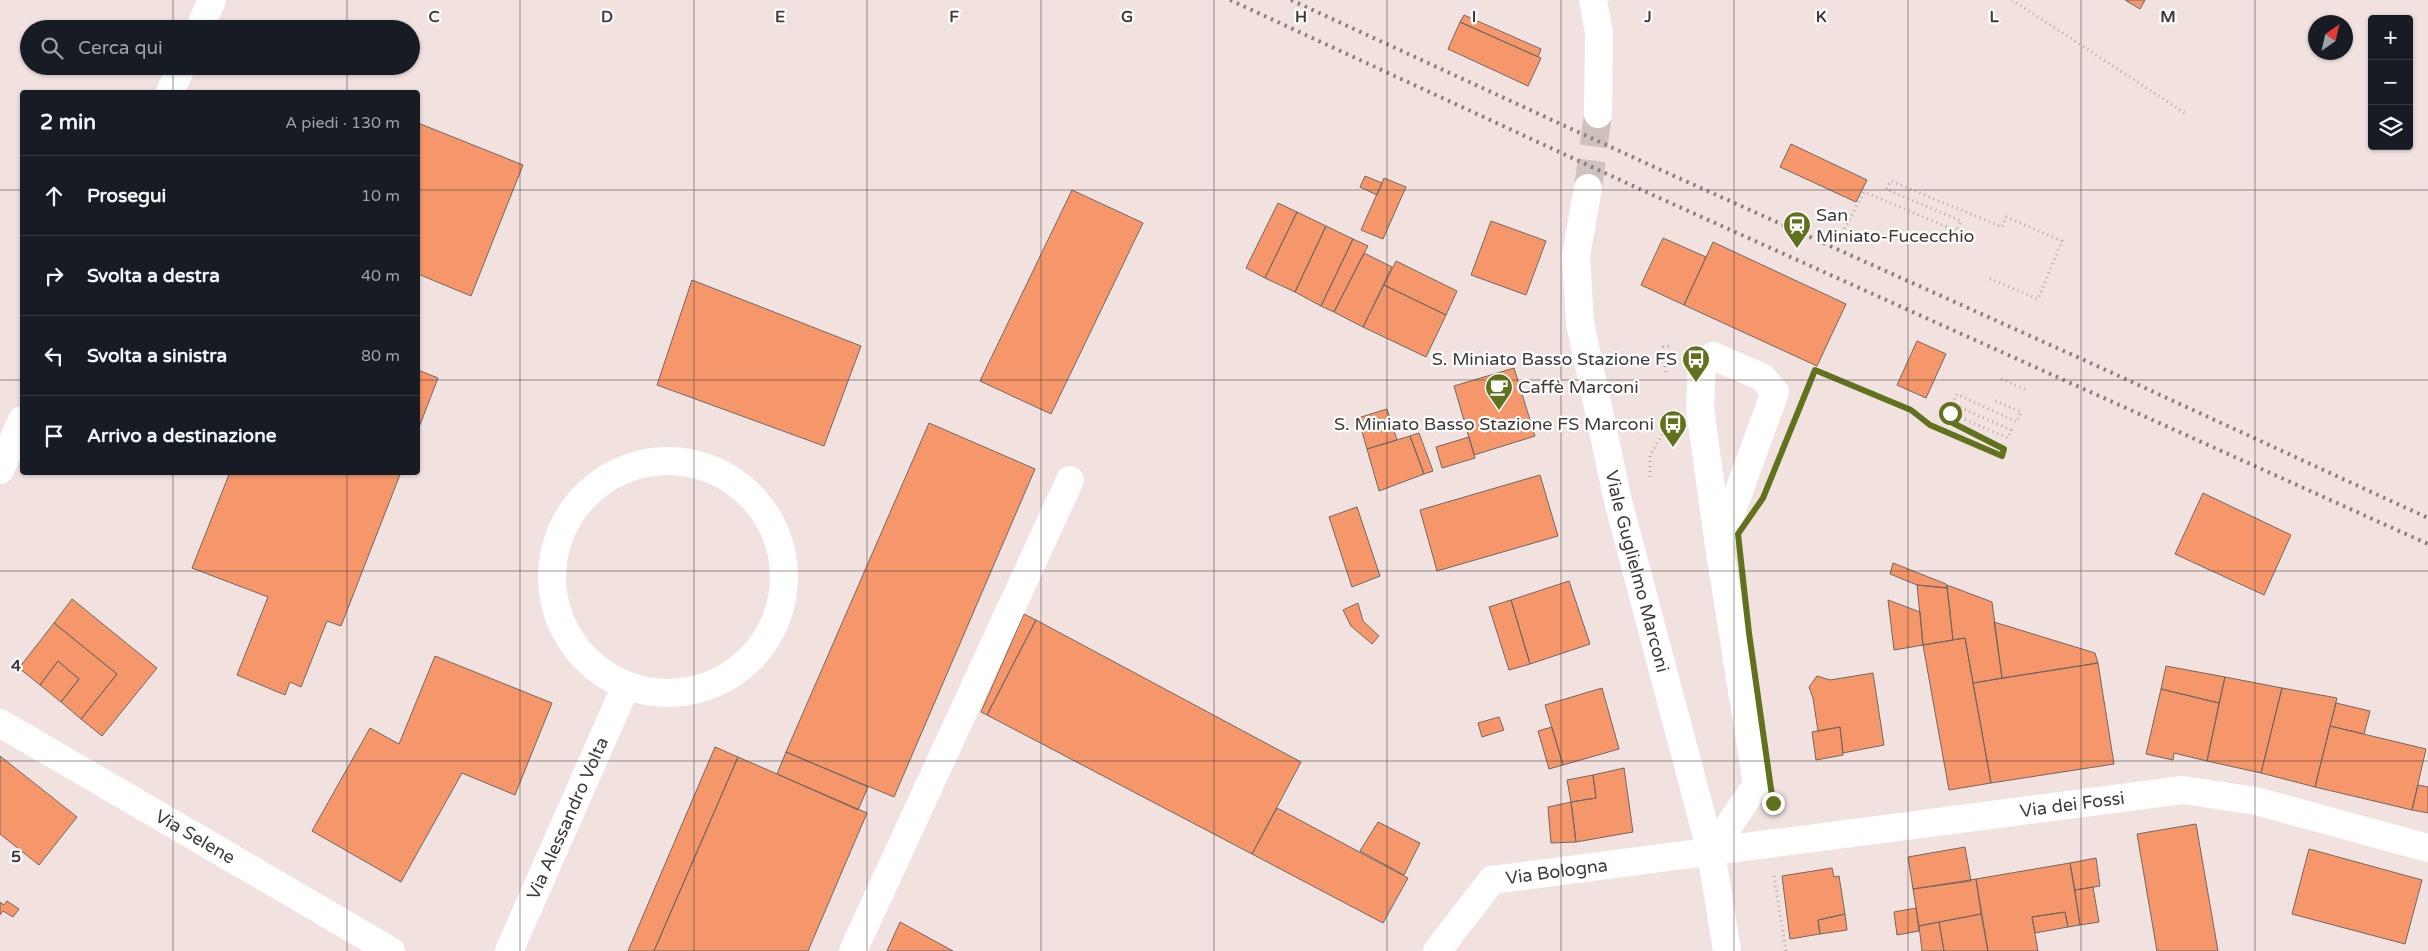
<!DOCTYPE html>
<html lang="it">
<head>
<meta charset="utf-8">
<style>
  :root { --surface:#171b24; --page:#242831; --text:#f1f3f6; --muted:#9ea1a6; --line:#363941 }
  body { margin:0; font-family:"Varela Round",sans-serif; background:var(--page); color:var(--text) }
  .controls { position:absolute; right:15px; top:15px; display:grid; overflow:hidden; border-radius:5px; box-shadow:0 1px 4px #0004 }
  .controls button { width:45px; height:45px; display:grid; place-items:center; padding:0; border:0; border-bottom:1px solid var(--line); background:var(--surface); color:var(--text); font:25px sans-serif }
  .compass { position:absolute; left:2308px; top:15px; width:45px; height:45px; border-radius:50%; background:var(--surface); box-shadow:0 1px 4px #0004; rotate:34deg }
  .stop { position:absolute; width:15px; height:15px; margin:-11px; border:4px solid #61721f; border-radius:50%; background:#fff }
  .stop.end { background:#61721f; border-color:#fff; box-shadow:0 1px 5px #0008 }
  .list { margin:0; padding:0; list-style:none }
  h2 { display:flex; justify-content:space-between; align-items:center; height:65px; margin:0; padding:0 20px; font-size:21px }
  h2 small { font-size:16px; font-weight:400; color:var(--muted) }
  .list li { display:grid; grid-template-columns:32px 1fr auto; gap:15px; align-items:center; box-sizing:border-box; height:80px; padding:0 20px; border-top:1px solid var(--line) }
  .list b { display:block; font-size:19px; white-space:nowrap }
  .list em { font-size:16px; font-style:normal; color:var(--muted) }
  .icon { flex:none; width:28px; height:28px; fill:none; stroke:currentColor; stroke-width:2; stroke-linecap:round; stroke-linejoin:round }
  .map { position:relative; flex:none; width:2428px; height:951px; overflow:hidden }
  .search { position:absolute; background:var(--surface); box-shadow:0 1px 4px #0004; left:20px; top:20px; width:400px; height:55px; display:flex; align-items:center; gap:12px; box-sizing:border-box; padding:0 18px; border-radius:28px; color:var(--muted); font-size:19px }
  .panel { position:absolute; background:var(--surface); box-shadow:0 1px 4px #0004; left:20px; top:90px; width:400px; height:385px; border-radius:5px }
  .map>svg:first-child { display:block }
  .building { fill:#f5976a; stroke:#726762 }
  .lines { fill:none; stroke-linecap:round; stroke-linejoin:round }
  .minor-tunnel { stroke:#cec1be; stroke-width:28; stroke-dasharray:28 14; stroke-linecap:butt }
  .path { stroke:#b3a7a5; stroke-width:3; stroke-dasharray:1 4; stroke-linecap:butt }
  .minor { stroke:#fff; stroke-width:28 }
  .major { stroke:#fff; stroke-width:28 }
  .rail { stroke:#897f7d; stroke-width:4; stroke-dasharray:2.5 5; stroke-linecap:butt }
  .route { stroke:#61721f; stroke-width:6 }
  .grid { fill:none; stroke:#413b3a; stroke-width:1; stroke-opacity:0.55 }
  .labels { text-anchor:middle; stroke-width:4.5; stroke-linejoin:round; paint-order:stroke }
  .poi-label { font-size:18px; fill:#413b3a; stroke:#fff; text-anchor:start }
  .street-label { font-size:18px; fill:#413b3a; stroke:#fff }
  .grid-label { font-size:16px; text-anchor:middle; font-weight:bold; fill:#413b3a; stroke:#fff; stroke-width:4.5; stroke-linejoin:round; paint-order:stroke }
</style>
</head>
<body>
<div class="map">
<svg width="2428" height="951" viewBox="0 0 2428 951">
  <rect width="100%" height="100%" fill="#f1e2df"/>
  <path class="building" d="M2125,0h20l-5,9z
    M1464,15l77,34 -3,8 -78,-35z
    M1460,22l81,36 -13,28 -80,-37z
    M418,123l105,42 -52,131 -53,-22z
    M1791,144l76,36 -11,22 -76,-35z
    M1365,176l17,7 -5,12 -17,-8z
    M1384,178l22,9 -23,52 -22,-9z
    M1072,190l71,33 -92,191 -71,-33z
    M1278,203l19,9 -32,66 -19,-10z
    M1297,212l29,14 -31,66 -30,-14z
    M1491,221l55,20 -20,54 -55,-20z
    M1326,226l27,13 -32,67 -26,-14z
    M1663,238l43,19 -22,48 -43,-20z
    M1353,239l15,7 -34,66 -13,-6z
    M1713,242l133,62 -29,62 -133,-61z
    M1364,253l28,14 -29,60 -29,-15z
    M1396,261l61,30 -11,24 -62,-30z
    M692,280l169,66 -37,100 -167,-61z
    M1384,285l62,30 -20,42 -63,-30z
    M1917,341l29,13 -20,44 -29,-13z
    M1514,368l21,68 -61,19 -20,-69z
    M418,370l20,8 -20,52z
    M1387,409l10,31 -30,9 -9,-31z
    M929,423l106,46 -141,328 -108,-45z
    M1419,433l14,38 -9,3 -14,-38z
    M1410,436l14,38 -45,17 -12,-42z
    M1469,437l6,21 -33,10 -6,-21z
    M230,472h171l-60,154 -14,-5 -26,66 -11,-5 -5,13 -48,-20 31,-78 -76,-29z
    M1540,475l18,61 -121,35 -17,-61z
    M2203,493l88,42 -27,60 -89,-41z
    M1357,507l23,69 -28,11 -23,-70z
    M1893,563l53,21 1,4 -30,-3 -27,-11z
    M1569,581l21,63 -60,20 -19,-64z
    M1917,585l30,3 6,52 -30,5z
    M1947,585l45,17 10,76 -29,5 -8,-45 -12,2z
    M72,599l85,69 -55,68 -21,-17 36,-45 -63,-51z
    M1511,600l19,64 -21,6 -20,-63z
    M1888,600l32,12 3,33 -29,5z
    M1358,603l5,18 16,15 -7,8 -21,-18 -8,-16z
    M1024,614l12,6 -49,95 -6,-3z
    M1036,620l265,142 -49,92 -265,-139z
    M1994,622l101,31 3,10 -96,15z
    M54,623l63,51 -36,45 -20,-17 18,-23 -21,-18 -18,24 -21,-17z
    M1965,638l26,145 -42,7 -26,-145z
    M435,656l117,47 -37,92 -53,-22 -61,109 -89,-51 58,-103 29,16z
    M58,661l21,18 -18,23 -21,-17z
    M2098,663l16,101 -123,19 -18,-100z
    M2166,666l59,11 -6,26 -58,-14z
    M1873,673l11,72 -41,8 -3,-26 -22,4 -5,-33 -4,-11 8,-11 13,4z
    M2225,677l57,11 -21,85 -54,-12z
    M1602,688l17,61 -56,16 -18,-60z
    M2282,688l55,10 -22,89 -54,-14z
    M2161,689l58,14 -12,58 -33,-8 -1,7 -27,-6z
    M2336,703l34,8 -6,23 -34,-8z
    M1499,717l5,13 -22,7 -4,-14z
    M2330,726l96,23 -14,61 -97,-23z
    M1552,727l11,38 -14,4 -11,-38z
    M1840,727l3,28 -27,5 -4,-28z
    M715,747l23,10 -84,194h-26z
    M786,752l82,35 -10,23 -81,-36z
    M0,756l77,61 -38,48 -39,-31z
    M738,757l129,56 -59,138h-154z
    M1624,768l9,64 -57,10 -5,-40 25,-4 -3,-23z
    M1593,775l3,23 -25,4 -4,-22z
    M2418,785l10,2v26l-16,-3z
    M1571,802l5,40 -25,1 -3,-36z
    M1277,808l131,70 -25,45 -131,-69z
    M1378,822l42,21 -16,32 -44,-24z
    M2196,824l22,127h-61l-20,-117z
    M1965,847l6,34 -58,8 -5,-32z
    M2309,849l113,31 -17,64 -113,-30z
    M2096,858l4,28 -25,4 -5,-27z
    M2070,863l10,62 -12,2 -3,-15 -33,5 6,34h-50l-12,-72z
    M1832,868l2,9 5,-1 6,38 -27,6 2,14 -30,5 -8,-63z
    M1976,879l5,35 -62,12 -6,-37z
    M2093,887l6,35 -19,3 -5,-35z
    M7,901l12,8 -6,8 -10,-6 -3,4v-13l4,3z
    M1916,908l3,23 -22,4 -3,-23z
    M2065,912l3,15 -33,6 -3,-16z
    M1845,914l2,16 -27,4 -2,-14z
    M1981,914l7,37h-44l-5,-29z
    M900,922l53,29h-66z
    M1939,922l5,29h-22l-3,-25z"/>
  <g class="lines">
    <path class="minor-tunnel" d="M1588,188l10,-74"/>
    <path class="path" d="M2012,0l173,113
      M1842,233l22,-41 93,39 4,-10 -75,-32 5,-8 111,46 4,-10 56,24 -24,58 -52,-22
      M1666,372l-3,-25 6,-1
      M2001,379l25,11
      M1808,387l7,-17 96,40 20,15 71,31 2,-7 -57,-29 3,-7 58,25 3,-8 -59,-26 5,-10 60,28 4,-10 -29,-13
      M1650,477v-22l18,-30
      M1774,876l12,75"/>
    <g class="minor">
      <path d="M1593,0l6,33 -1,81"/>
      <path id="s1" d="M1588,188l-12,68 4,67 38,178 93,351 16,99"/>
      <circle cx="668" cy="577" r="116"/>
      <path id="s2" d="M0,723l391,228"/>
      <path d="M1711,852l46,-68 -38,-238 56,-154 -13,-15 -49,-21 -11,8 -2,45 19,137"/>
      <path id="s3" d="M509,951l117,-265"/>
      <path d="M853,951l217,-471"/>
      <path id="s4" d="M1437,951l55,-71 691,-90 73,11 172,47"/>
    </g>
    <path class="major" d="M199,29l13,-29
      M170,92l12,-26
      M0,470l22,-50"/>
    <path class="rail" d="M1230,0l414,191 784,353
      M1291,0l361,166 443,199 333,153"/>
  </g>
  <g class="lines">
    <path class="route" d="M1773,803l-24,-170 -11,-99 25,-36 52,-128 96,40 19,15 72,31 2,-7 -57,-29 3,-7"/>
  </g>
  <path class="grid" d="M173,0v29M347,0v29M520,0v951M694,0v951M867,0v951M1041,0v951M1214,0v951M1387,0v951M1561,0v951M1734,0v951M1908,0v951M2081,0v951M2255,0v951M173,66v26M347,66v26M0,190h22M418,190h2010M0,380h22M418,380h2010M173,472v479M347,472v479M0,571h2428M0,761h2428"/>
  <defs>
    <g id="station-pin" transform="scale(1.4375)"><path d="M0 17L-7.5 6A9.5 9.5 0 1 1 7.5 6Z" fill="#61721f" stroke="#fff"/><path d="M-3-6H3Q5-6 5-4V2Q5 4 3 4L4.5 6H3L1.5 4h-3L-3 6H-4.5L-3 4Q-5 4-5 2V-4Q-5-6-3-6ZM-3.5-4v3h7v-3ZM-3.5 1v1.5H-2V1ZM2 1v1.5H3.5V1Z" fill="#fff"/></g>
    <g id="bus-pin" transform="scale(1.4375)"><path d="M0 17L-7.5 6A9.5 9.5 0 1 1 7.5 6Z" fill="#61721f" stroke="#fff"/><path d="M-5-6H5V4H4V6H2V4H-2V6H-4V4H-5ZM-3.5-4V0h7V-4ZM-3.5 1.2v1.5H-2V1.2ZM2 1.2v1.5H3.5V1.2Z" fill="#fff"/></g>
    <g id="cafe-pin" transform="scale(1.4375)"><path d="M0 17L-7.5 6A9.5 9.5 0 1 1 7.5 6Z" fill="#61721f" stroke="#fff"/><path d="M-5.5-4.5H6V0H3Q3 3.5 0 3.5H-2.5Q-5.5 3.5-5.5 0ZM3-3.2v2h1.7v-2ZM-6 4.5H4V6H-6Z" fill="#fff"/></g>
  </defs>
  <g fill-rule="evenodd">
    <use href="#station-pin" x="1797" y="225"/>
    <use href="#bus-pin" x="1696" y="359"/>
    <use href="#cafe-pin" x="1499" y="387"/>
    <use href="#bus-pin" x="1673" y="424"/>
  </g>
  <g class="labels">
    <g class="poi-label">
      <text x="1816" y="221">San<tspan x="1816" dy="21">Miniato-Fucecchio</tspan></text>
      <text x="1677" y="365" text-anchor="end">S. Miniato Basso Stazione FS</text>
      <text x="1518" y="393">Caffè Marconi</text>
      <text x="1654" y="430" text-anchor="end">S. Miniato Basso Stazione FS Marconi</text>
    </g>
    <g class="street-label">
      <text dy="6" stroke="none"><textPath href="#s1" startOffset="391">Viale Guglielmo Marconi</textPath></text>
      <text dy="6" stroke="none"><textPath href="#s4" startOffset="675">Via dei Fossi</textPath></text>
      <text dy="6" stroke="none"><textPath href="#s3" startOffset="145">Via Alessandro Volta</textPath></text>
      <text dy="6" stroke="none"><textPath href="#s2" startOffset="226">Via Selene</textPath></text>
      <text dy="6" stroke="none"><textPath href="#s4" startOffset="155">Via Bologna</textPath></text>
    </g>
  </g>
  <g class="grid-label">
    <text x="434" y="22">C</text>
    <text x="607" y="22">D</text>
    <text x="780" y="22">E</text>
    <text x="954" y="22">F</text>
    <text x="1127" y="22">G</text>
    <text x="1301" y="22">H</text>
    <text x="1474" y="22">I</text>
    <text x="1648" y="22">J</text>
    <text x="1821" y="22">K</text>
    <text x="1994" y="22">L</text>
    <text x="2168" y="22">M</text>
    <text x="16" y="671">4</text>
    <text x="16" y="862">5</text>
  </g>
</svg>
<div class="controls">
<button>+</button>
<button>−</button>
<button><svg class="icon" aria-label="layers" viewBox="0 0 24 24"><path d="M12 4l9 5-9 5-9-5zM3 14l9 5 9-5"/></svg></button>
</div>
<svg class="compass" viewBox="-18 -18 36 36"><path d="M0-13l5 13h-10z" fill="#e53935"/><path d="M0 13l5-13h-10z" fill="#9ea1a6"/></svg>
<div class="stop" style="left:1950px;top:413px"></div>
<div class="stop end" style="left:1773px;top:803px"></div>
<div class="search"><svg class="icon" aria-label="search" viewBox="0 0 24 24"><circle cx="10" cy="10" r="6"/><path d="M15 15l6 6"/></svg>Cerca qui</div>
<section class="panel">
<h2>2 min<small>A piedi · 130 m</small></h2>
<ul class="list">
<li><svg class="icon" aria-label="ahead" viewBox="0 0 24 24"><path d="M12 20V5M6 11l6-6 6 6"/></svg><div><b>Prosegui</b></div><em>10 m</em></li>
<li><svg class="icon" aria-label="right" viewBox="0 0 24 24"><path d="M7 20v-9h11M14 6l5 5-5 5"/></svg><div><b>Svolta a destra</b></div><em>40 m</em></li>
<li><svg class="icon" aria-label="left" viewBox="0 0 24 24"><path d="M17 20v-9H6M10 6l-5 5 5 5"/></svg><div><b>Svolta a sinistra</b></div><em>80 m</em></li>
<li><svg class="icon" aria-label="arrive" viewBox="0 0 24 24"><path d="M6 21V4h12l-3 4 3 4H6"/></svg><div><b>Arrivo a destinazione</b></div></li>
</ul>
</section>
</div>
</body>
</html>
